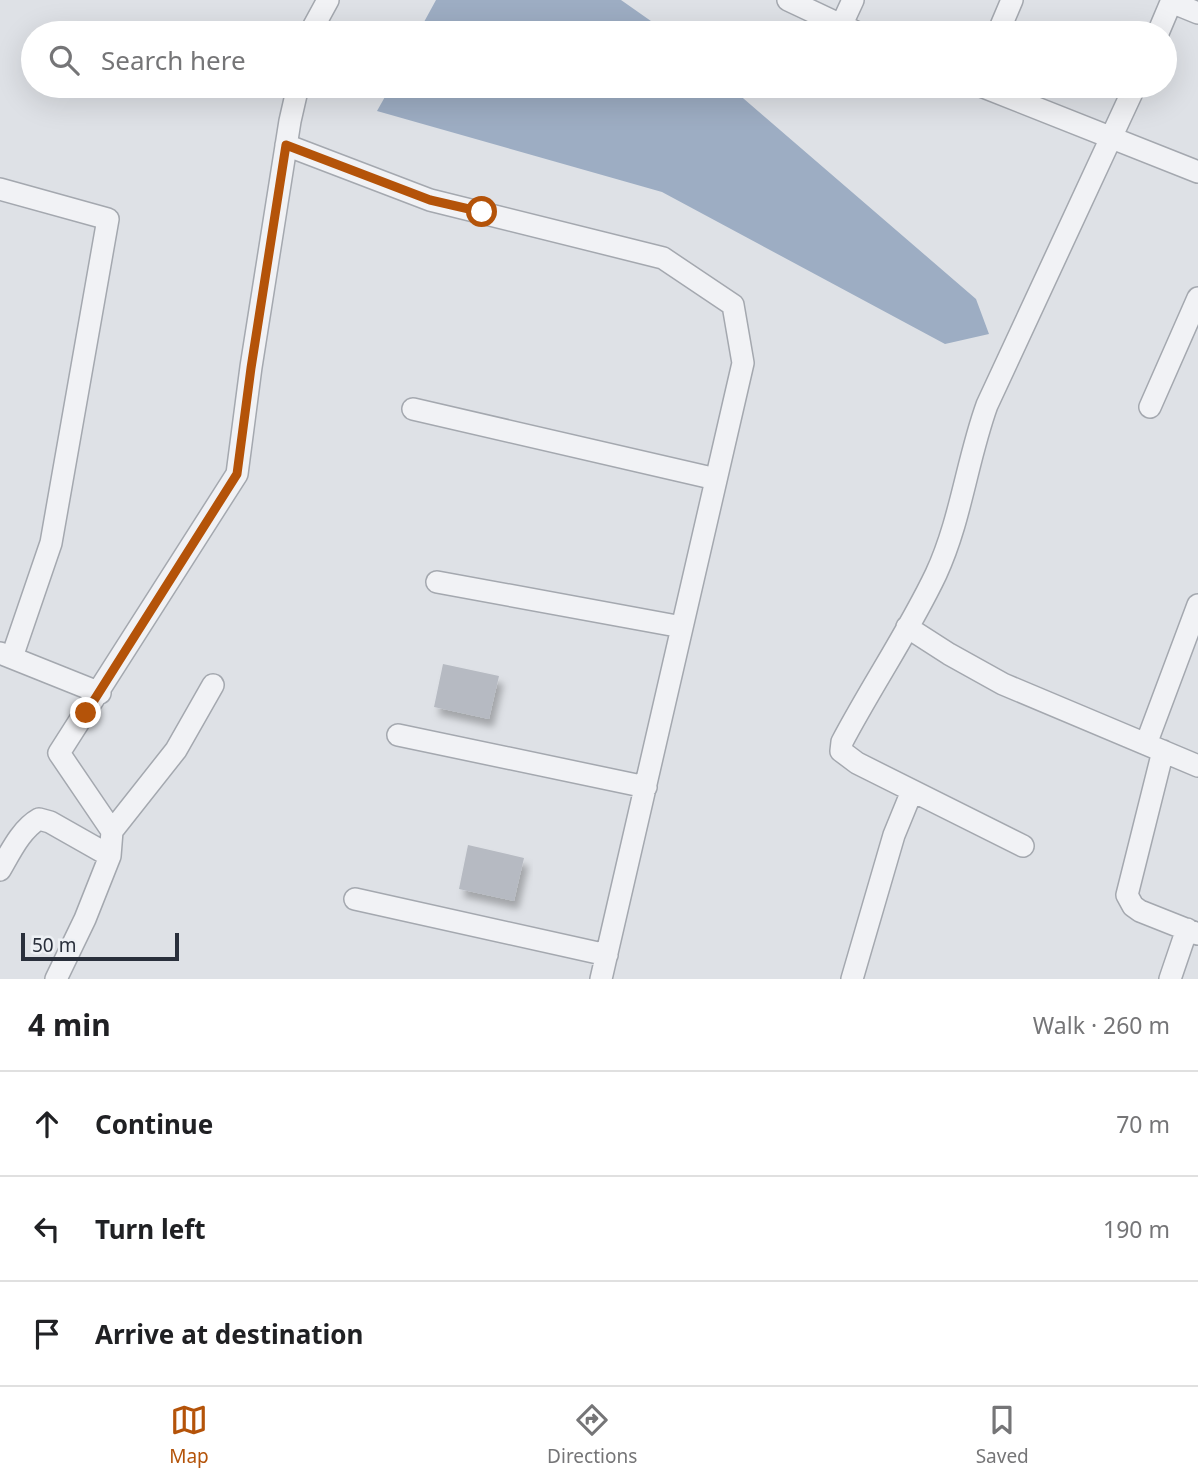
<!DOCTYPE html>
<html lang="en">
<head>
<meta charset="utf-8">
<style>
  :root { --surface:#fff; --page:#f2f2f2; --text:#202124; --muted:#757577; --line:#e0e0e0; --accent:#b45309 }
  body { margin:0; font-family:"Noto Sans",sans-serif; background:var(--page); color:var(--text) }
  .scale { position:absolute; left:21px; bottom:18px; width:158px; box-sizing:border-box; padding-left:7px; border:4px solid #292f3b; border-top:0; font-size:19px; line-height:24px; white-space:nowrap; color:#292f3b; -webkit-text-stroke:5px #edf0f4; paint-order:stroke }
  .stop { position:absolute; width:21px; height:21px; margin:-16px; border:5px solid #b45309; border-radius:50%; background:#fff }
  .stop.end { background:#b45309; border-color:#fff; box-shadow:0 2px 7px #0008 }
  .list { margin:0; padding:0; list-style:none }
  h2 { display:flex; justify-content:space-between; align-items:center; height:91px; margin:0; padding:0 28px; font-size:30px }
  h2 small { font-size:23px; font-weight:400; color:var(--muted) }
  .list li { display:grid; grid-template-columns:46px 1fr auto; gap:21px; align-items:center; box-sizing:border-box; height:105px; padding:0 28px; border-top:2px solid var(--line) }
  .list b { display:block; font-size:26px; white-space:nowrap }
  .list em { font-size:23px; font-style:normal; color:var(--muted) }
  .icon { flex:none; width:38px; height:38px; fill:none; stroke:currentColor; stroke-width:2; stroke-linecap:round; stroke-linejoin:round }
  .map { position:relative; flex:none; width:1198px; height:979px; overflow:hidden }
  .search { position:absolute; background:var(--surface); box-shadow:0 7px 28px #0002; left:21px; right:21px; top:21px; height:77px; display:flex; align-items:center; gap:18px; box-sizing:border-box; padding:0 24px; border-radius:38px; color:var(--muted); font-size:26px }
  .sheet { height:406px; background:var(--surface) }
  nav { display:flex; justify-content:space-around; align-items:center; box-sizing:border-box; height:98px; border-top:2px solid var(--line); background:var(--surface); font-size:19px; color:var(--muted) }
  nav a { display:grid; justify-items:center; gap:4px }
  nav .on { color:var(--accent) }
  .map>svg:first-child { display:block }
  .water { fill:#9dadc3 }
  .building { fill:#b6bac2; filter:url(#shadow) }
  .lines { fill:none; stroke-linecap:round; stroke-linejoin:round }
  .minor-casing { stroke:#a4a8af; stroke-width:24 }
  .minor { stroke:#f1f2f5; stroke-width:21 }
  .route { stroke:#b45309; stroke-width:9 }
</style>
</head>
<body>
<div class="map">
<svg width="1198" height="979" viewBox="0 0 1198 979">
  <defs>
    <filter id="shadow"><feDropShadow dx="4.5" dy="8" stdDeviation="3.5" flood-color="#0004"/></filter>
  </defs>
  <rect width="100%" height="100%" fill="#dee1e6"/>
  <path class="water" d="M436,0h185l47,33h-250z
    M391,86h338l247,213 13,35 -44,10 -283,-152 -285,-81z"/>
  <path class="building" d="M443,664l56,12 -10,43 -55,-12z
    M468,845l56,13 -10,43 -55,-12z"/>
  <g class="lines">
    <g class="minor-casing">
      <path id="minor" d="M788,0l70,33
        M1171,2l27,11
        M841,26l12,-26
        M310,33l18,-33
        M998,33l14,-33
        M1158,33l14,-33
        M981,86l217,86
        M286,145l144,55 233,58 70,47 10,58 -142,616
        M0,189l108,30 -57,324 -39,114
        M1150,407l48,-109
        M413,409l303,70
        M437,582l245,45
        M907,627l42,27 54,30 195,82
        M0,653l100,40
        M398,735l248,52
        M1146,744l52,-139
        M1163,751l-36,144 6,11 7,5 58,23
        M112,831l64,-81 37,-65
        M1023,846l-166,-83 -16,-12 1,-9c30,-57 67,-111 94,-168 25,-54 31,-114 51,-169l148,-319
        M0,870c10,-17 21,-41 39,-51l11,3 60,34
        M355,899l252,56
        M56,979l29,-60 25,-63 2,-25 -53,-78 178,-279 14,-107 39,-246 8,-35
        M852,979l42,-144 18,-44
        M1170,979l17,-50"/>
    </g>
    <use href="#minor" class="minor"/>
  </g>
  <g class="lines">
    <path class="route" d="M86,713l151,-239 14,-106 35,-223 144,55 52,12"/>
  </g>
</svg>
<div class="scale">50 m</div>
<div class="stop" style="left:482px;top:212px"></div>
<div class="stop end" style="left:86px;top:713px"></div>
<div class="search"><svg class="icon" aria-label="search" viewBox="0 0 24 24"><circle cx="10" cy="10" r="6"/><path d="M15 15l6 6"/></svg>Search here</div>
</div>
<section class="sheet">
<h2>4 min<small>Walk · 260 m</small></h2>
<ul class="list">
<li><svg class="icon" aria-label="ahead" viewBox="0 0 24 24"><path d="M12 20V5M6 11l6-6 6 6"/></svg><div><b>Continue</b></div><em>70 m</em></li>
<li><svg class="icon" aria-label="left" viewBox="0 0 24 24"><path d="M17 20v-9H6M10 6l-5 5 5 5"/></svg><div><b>Turn left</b></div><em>190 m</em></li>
<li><svg class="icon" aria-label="arrive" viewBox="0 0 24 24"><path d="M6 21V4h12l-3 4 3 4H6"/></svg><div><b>Arrive at destination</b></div></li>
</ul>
</section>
<nav>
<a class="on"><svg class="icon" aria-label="map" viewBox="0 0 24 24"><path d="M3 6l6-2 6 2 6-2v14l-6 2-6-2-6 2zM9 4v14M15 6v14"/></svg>Map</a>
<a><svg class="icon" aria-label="directions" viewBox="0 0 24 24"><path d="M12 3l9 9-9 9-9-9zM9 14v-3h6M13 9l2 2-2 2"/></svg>Directions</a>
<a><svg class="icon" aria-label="saved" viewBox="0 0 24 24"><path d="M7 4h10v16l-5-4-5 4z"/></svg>Saved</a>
</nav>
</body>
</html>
